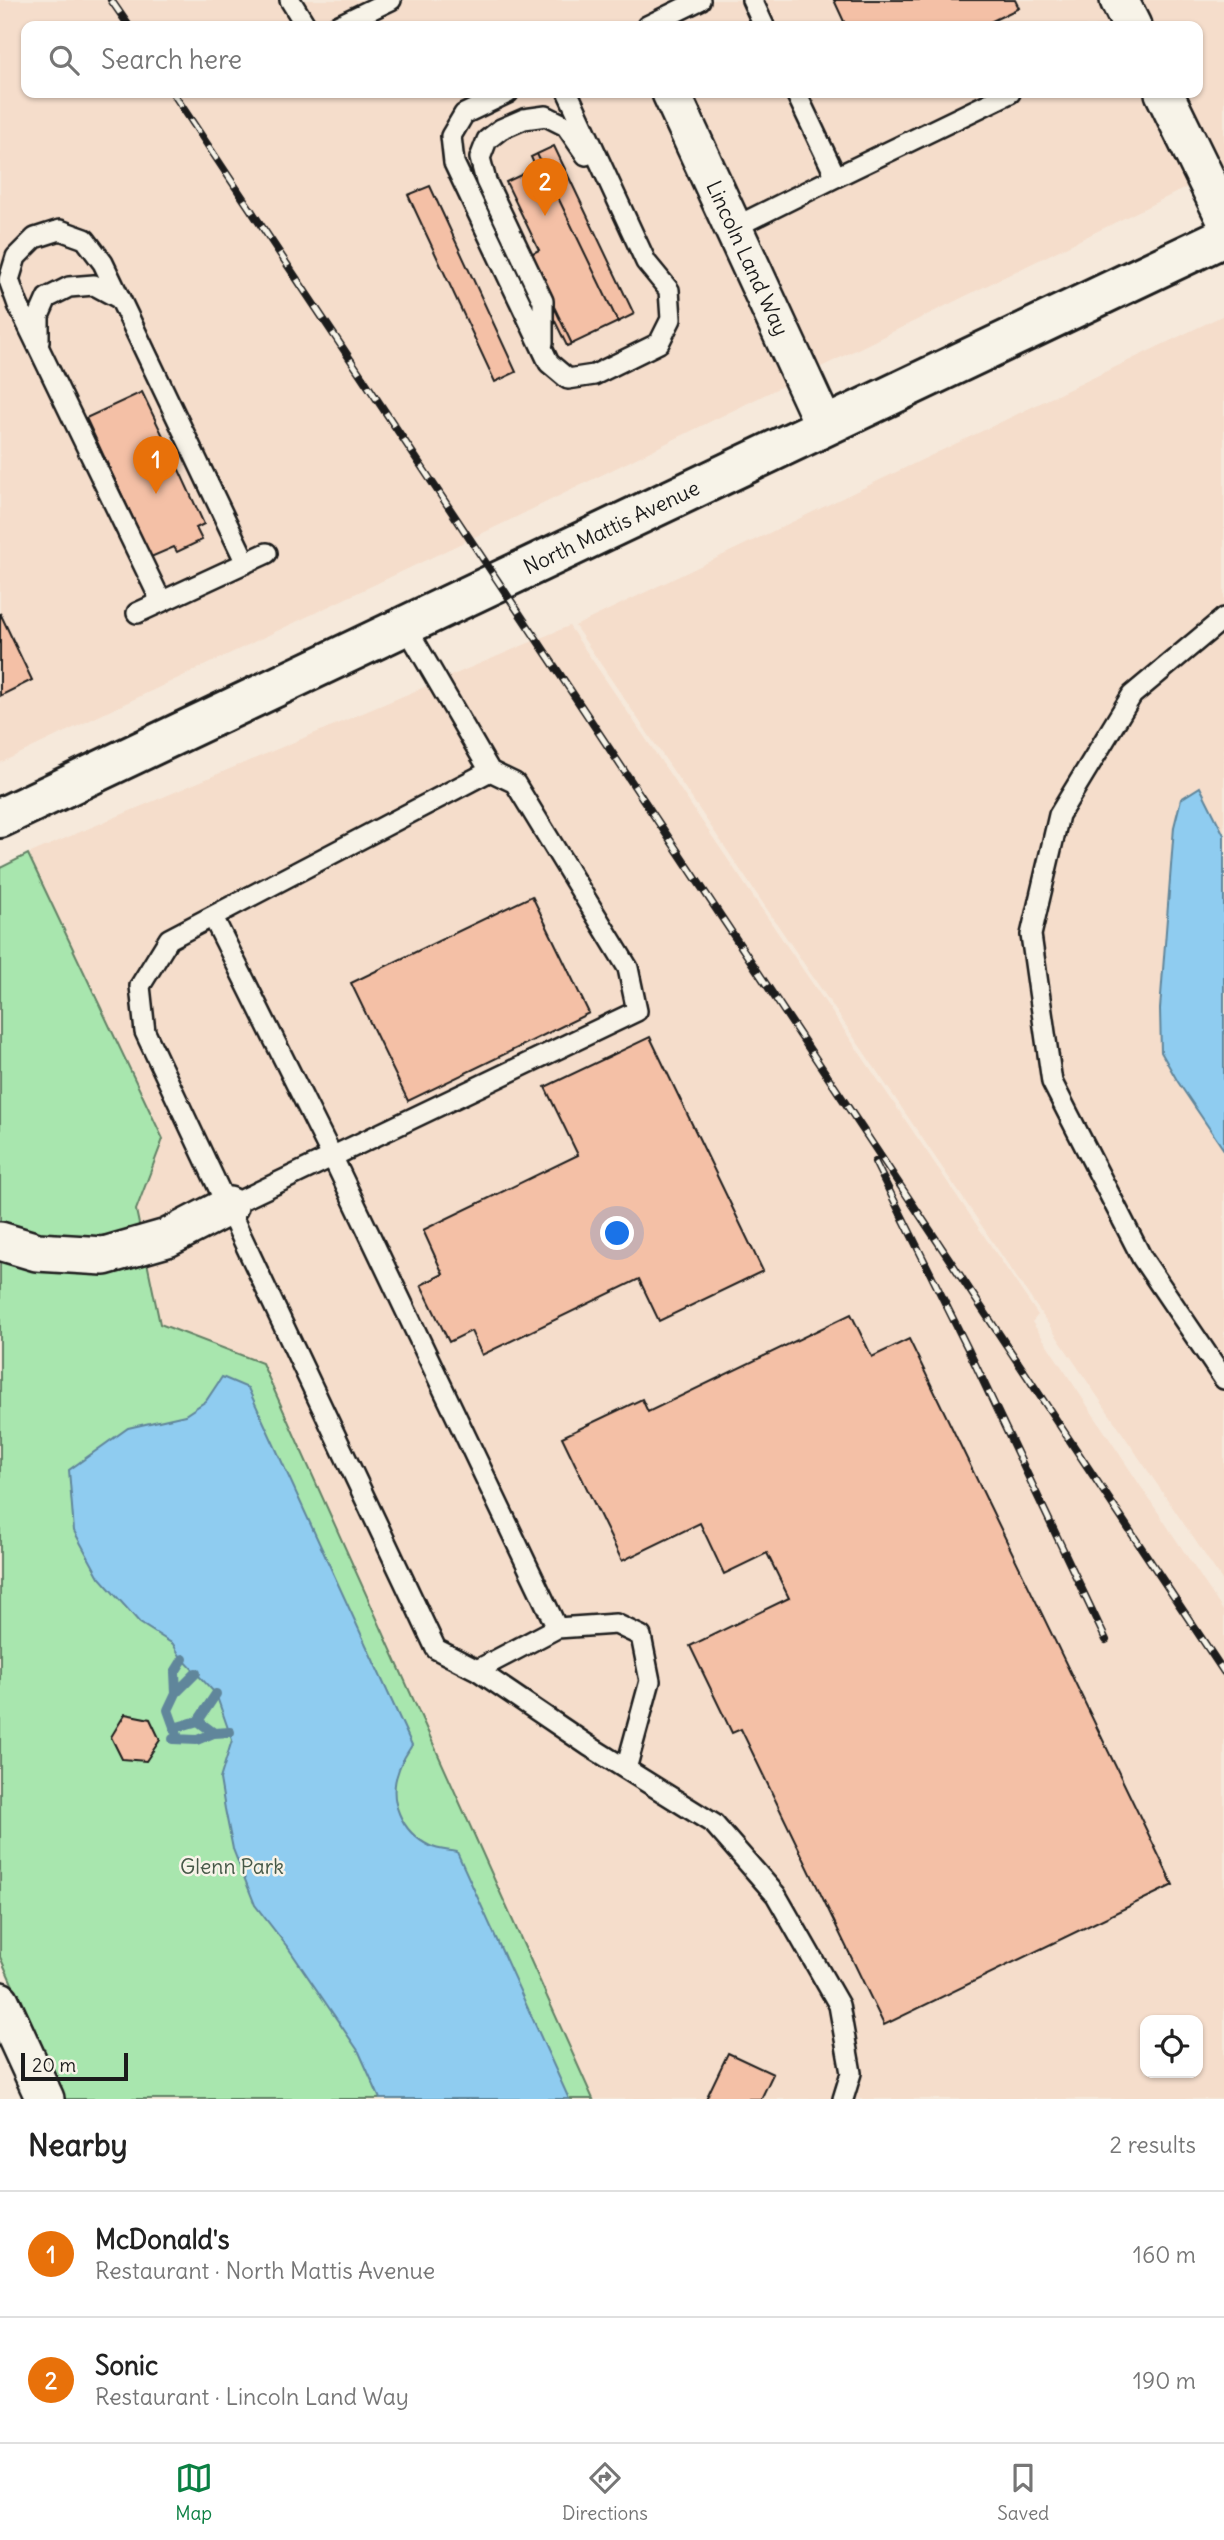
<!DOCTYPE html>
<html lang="en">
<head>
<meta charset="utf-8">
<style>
  :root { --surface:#fff; --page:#f6f6f6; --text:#222; --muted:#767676; --line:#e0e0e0; --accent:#0b8043 }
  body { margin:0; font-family:Delius,sans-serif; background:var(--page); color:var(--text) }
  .controls { position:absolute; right:21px; bottom:21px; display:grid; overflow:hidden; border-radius:14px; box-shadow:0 2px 5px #0004 }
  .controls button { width:63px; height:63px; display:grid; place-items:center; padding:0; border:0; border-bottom:2px solid var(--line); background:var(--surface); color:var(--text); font:35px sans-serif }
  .scale { position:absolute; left:21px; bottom:18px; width:107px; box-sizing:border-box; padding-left:7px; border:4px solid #1c1c1c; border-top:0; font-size:19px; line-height:24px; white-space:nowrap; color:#1c1c1c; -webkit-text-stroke:5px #f7f3e8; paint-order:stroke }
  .you { position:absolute; left:618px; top:1234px; width:24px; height:24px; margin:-18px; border:5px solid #fff; border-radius:50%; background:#1a73e8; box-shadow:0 0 0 10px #1a73e833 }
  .badge { display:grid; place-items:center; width:46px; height:46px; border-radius:50%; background:var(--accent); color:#fff; font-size:23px; font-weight:700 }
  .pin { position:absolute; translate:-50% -58px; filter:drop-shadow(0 2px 4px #0008) }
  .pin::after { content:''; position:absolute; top:37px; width:24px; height:21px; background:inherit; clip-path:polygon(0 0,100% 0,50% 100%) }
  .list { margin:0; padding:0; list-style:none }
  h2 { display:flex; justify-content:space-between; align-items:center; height:91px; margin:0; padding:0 28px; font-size:30px }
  h2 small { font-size:23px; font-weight:400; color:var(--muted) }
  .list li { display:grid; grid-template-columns:46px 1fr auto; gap:21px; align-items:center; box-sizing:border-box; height:126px; padding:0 28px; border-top:2px solid var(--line) }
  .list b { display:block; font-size:26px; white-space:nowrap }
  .list p { margin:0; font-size:23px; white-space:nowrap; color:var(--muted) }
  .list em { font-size:23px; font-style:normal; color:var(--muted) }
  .icon { flex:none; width:38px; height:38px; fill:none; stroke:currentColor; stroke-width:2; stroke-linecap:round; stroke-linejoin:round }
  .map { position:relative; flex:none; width:1224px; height:2099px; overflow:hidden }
  .search { position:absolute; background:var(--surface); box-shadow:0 2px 5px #0004; left:21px; right:21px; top:21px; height:77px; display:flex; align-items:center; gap:18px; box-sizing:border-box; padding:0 24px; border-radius:14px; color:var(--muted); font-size:26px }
  .sheet { height:343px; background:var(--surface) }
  nav { display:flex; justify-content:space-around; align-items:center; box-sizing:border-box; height:98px; border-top:2px solid var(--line); background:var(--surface); font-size:19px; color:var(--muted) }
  nav a { display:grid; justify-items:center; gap:4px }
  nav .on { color:var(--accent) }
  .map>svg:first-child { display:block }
  .built { fill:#f5ddcb; fill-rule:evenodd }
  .green { fill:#a8e6ae; stroke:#628165; stroke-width:2 }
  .water { fill:#8fccf0; stroke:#61869b; stroke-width:2 }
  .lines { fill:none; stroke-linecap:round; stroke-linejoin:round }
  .stream { stroke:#61869b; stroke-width:10 }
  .building { fill:#f4c0a6; stroke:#1c1c1c; stroke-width:2 }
  .lane-casing { stroke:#1c1c1c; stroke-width:24 }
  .street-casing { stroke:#1c1c1c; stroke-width:42 }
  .secondary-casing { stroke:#1c1c1c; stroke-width:44 }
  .lane { stroke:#f7f3e8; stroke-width:19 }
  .street { stroke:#f7f3e8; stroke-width:37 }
  .secondary { stroke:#f7f3e8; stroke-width:38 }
  .rail-casing { stroke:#1c1c1c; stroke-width:8 }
  .rail { stroke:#f7f3e8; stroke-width:5; stroke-dasharray:16; stroke-linecap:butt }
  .labels { text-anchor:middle; stroke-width:5; stroke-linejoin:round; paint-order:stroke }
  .street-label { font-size:21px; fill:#1c1c1c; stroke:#f7f3e8 }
  .park-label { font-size:21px; fill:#465948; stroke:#f7f3e8 }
</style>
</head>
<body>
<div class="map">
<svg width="1224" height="2099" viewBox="0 0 1224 2099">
  <rect width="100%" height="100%" fill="#f6e9db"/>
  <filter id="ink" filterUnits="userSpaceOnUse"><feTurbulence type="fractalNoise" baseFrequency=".0143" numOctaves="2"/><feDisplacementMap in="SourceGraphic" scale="14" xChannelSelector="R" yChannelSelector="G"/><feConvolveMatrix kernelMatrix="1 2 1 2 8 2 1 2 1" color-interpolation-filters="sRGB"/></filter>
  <g filter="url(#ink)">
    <path class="built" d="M0,0h1224v169l-716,352 -508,242zM26,26h1172v67h-1172z
      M1224,315v1268l-649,-957z
      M569,626l469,689 -6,7 192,290v487h-631l-331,-736 -102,-39 -24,-114 27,-71 -135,-285zM1145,2020h53v53h-53z"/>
    <path class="green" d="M28,854l135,285 -27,71 24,114 102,39 331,736h-529l-64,-142v-1089z"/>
    <path class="water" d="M1200,787l24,48v315l-46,-68 -17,-30 -1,-43 14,-182 7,-28z
      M222,1377l26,11 164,357c-4,7 -10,15 -13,24 -12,30 2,63 31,77 8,4 18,4 27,6l112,247h-189l-21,-47 -70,-103 -34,-44 -22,-56 -8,-40 -5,-30 12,-39 -16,-46 -36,-38 -7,-12 -33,-21 -41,-46 -25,-46 -5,-61 59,-42 57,-13 21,-14z"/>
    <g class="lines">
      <path class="stream" d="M176,1693l-1,-21 8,-13
        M198,1721l18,-27
        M174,1728l24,-7 16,12 16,-1
        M173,1739l24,1 17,-7
        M176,1739l1,-4 -9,-25 8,-17 20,-20"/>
    </g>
    <path class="building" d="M834,0h181l4,8 -37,18h-136z
      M554,146l80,168 -16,8 -81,-168z
      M537,154l81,168 -46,22 -43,-89 10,-5 -33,-68 30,-14 -5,-11z
      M430,186l86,186 -21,10 -87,-187z
      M529,255l43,89 -5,2 -43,-89z
      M142,392l22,46 -6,3 11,23 6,-3 29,63 -8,4 6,12 -25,12 -3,-5 -23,10 -65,-139z
      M0,613l32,67 -32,16z
      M532,896l57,117 -181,88 -57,-118z
      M650,1037l113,234 -104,50 -20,-42 -157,76 -11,-24 -22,11 -28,-57 22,-11 -20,-44 155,-75 -33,-68z
      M851,1314l21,43 37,-18 264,546 -289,140 -143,-296 -9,4 -42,-87 99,-48 -22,-45 -43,21 -24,-51 -78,38 -60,-124 80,-38 6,13z
      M125,1714l25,5 10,21 -14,21 -24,-2 -11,-22z
      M728,2053l45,21 -12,25h-55z"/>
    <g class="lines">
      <g class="lane-casing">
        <path id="lane" d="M290,0l16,26
          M752,0l12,26
          M337,26l54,-26
          M647,26l53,-26
          M508,93l-44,21 -13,22 3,27 95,200 19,16 26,-4 65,-32 12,-24 -2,-29 -23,-28 -78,-169
          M796,93l40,84 174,-84
          M733,228l103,-51
          M39,342v-26l8,-18 22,-11 25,-2 26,14
          M543,343v-42l-57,-120 -6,-23 7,-18 14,-11 23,-10 22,-3 20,10 20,29
          M161,601l-143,-296 -9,-25 7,-23 19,-19 25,-8 25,9 18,24 143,300
          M137,613l130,-60
          M1224,618l-92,77 -73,120 -28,120 21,147 90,176 82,121
          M405,625l85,146
          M213,917l120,241 224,470 59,-4 25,12 9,45 -24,88
          M229,1206l408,-195 -9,-43 -113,-185 -25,-12 -321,168 -29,47 5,46 291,617 41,21 112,76 125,78 62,71 63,110 12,68 -8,26
          M477,1670l80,-42"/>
      </g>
      <g class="street-casing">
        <g id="street">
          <path d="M1119,0l13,26"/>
          <path id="s1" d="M671,93l153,332"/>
          <path d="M1164,93l60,123"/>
          <path d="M0,1241l37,11 67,4 63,-18 62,-32"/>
          <path d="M0,2001l45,98"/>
        </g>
      </g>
      <g class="secondary-casing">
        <g id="secondary">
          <path id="s2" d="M0,818l1224,-581"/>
        </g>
      </g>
      <use href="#lane" class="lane"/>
      <use href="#street" class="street"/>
      <use href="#secondary" class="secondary"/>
      <g class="rail-casing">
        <path id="rail" d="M111,0l18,26
          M173,93l1051,1579
          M875,1162l92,185 139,293"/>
      </g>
      <use href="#rail" class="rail"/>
    </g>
  </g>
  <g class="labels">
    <g class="street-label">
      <text dy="7" stroke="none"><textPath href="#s1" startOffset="182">Lincoln Land Way</textPath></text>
      <text dy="7" stroke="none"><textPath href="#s2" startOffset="677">North Mattis Avenue</textPath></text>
    </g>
    <g class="park-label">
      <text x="232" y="1874">Glenn Park</text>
    </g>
  </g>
</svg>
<div class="controls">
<button><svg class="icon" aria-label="locate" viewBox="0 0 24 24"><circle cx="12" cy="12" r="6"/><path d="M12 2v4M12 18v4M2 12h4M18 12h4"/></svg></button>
</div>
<div class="scale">20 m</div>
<div class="you"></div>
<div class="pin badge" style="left:156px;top:494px;background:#e8710a">1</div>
<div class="pin badge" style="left:545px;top:216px;background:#e8710a">2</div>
<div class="search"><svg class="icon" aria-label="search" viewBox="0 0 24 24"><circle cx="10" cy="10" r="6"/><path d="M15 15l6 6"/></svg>Search here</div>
</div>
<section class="sheet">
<h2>Nearby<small>2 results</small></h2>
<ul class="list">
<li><span class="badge" style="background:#e8710a">1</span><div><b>McDonald's</b><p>Restaurant · North Mattis Avenue</p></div><em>160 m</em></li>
<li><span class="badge" style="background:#e8710a">2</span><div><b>Sonic</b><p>Restaurant · Lincoln Land Way</p></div><em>190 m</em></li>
</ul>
</section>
<nav>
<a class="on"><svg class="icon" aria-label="map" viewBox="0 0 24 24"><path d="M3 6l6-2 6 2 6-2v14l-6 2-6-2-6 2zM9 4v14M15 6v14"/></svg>Map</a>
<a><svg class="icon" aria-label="directions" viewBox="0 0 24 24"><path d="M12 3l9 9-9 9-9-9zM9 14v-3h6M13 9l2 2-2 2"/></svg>Directions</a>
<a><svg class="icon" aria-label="saved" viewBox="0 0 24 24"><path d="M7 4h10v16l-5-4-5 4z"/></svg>Saved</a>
</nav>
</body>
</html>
